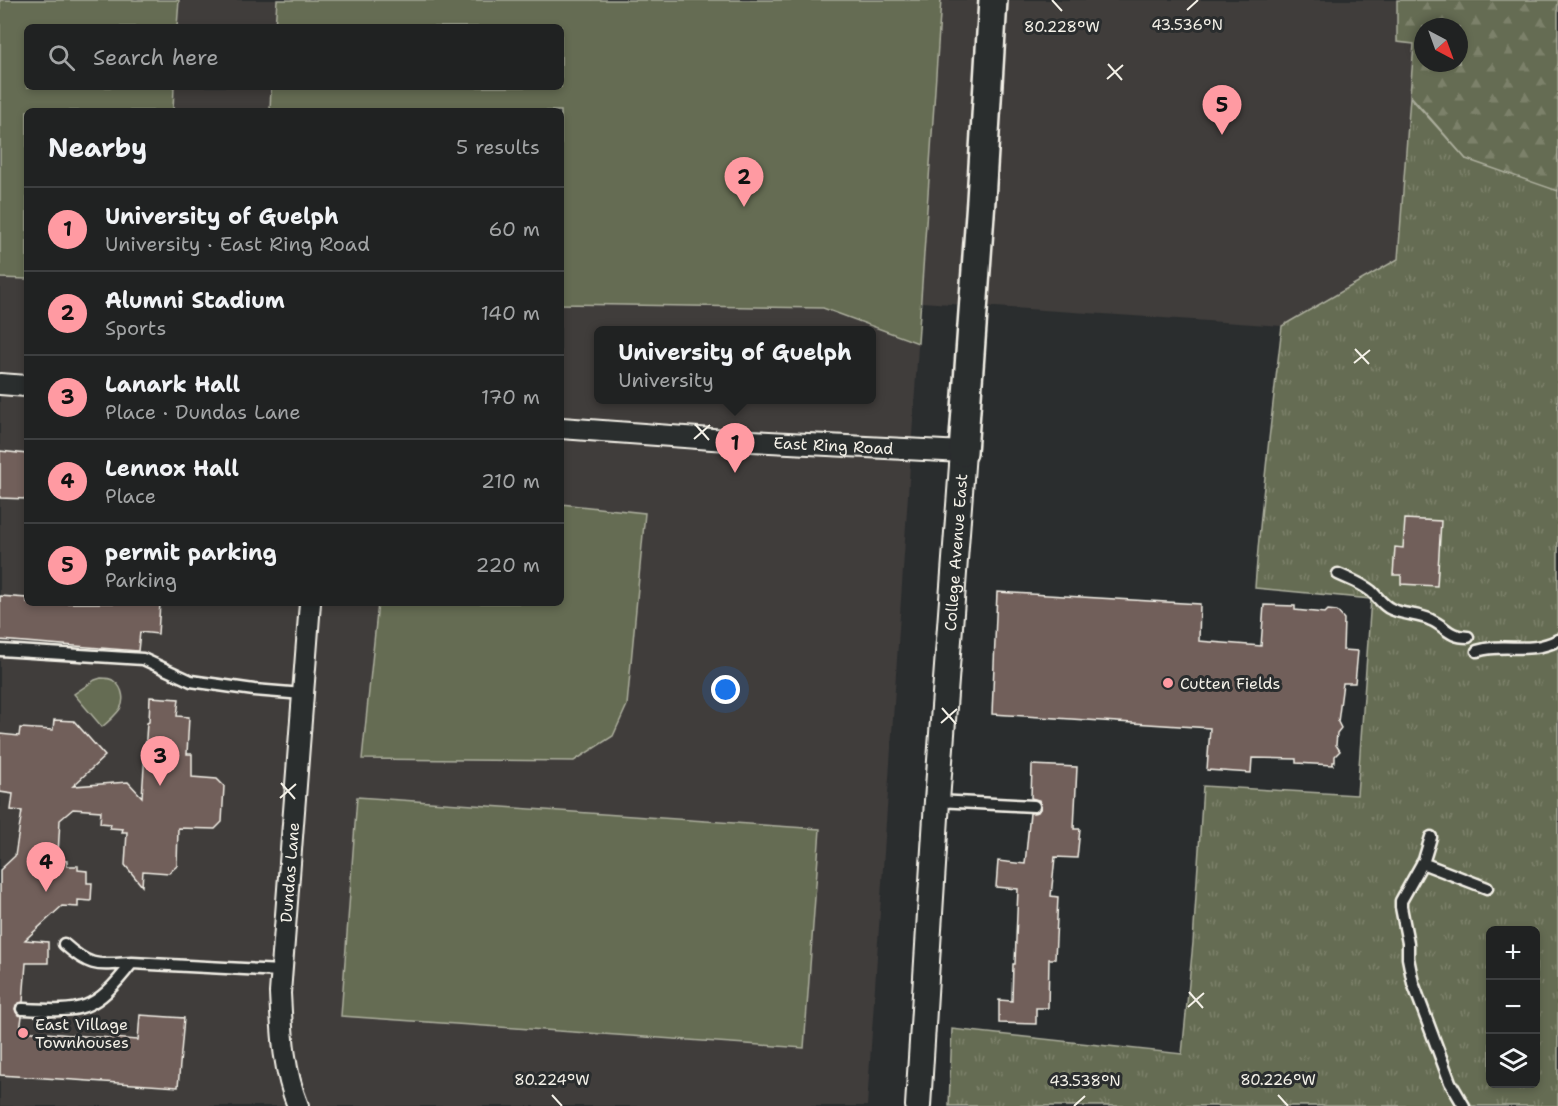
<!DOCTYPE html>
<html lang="en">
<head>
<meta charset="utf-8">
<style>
  :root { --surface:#202222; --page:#2d2f2f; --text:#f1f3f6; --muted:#a2a4a5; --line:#3d3f40; --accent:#ff9aa2 }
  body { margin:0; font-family:"Shantell Sans",sans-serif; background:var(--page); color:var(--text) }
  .controls { position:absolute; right:18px; bottom:18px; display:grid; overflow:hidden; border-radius:9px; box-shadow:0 3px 9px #0003 }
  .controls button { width:54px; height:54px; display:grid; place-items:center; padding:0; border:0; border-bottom:2px solid var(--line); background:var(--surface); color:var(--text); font:30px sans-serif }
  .compass { position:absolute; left:1414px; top:18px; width:54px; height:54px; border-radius:50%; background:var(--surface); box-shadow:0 3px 9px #0003; rotate:139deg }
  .you { position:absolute; left:726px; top:690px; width:21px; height:21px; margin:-15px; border:4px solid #fff; border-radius:50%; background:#1a73e8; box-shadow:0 0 0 9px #1a73e833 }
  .badge { display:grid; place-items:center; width:39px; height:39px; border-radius:50%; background:var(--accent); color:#111; font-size:20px; font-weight:700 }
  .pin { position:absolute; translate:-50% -50px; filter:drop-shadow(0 2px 3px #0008) }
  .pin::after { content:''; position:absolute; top:32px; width:21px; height:18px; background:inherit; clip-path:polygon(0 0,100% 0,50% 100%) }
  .popup { position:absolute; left:594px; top:326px; width:282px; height:78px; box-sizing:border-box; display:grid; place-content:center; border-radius:9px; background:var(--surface); filter:drop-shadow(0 2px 4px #0005); font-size:20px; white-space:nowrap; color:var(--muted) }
  .popup b { font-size:22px; color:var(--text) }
  .popup::after { content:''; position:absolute; left:50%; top:100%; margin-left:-12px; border:12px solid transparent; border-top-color:var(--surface) }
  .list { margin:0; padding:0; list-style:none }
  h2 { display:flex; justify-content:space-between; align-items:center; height:78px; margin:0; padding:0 24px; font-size:26px }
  h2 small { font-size:20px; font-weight:400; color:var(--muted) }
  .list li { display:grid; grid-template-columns:39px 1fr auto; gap:18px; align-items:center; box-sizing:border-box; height:84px; padding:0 24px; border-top:2px solid var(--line) }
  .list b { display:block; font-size:22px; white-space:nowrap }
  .list p { margin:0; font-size:20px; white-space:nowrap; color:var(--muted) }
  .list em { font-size:20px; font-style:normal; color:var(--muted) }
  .icon { flex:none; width:33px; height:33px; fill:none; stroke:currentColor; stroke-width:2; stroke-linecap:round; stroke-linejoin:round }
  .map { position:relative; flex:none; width:1558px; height:1106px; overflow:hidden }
  .search { position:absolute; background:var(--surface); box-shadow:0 3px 9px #0003; left:24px; top:24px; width:540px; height:66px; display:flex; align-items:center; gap:15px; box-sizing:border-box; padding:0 21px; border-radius:9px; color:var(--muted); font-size:22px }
  .panel { position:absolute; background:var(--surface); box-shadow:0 3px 9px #0003; left:24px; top:108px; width:540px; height:498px; border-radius:9px }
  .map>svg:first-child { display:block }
  .built { fill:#3f3c3b; fill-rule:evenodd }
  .grass { fill:url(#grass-tufts); stroke:#acae9d; stroke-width:1.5; fill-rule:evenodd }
  .forest { fill:url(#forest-firs); stroke:#acae9d; stroke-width:1.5; fill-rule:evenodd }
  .pitch { fill:#656c52; stroke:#acae9d; stroke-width:1.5 }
  .building { fill:#715e5a; stroke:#f4f1e8; stroke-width:1.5 }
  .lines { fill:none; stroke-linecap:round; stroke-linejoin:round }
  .service-casing { stroke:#f4f1e8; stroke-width:15 }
  .minor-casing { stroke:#f4f1e8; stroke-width:24 }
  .tertiary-casing { stroke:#f4f1e8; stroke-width:28 }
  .secondary-casing { stroke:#f4f1e8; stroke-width:32 }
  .service { stroke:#2a2d2e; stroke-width:10 }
  .minor { stroke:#2a2d2e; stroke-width:20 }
  .tertiary { stroke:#2a2d2e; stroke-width:24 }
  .secondary { stroke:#2a2d2e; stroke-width:27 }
  .ticks { fill:none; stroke:#f4f1e8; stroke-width:2 }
  .poi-dot { fill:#ff9aa2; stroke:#2a2d2e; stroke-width:2 }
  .labels { text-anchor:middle; stroke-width:6; stroke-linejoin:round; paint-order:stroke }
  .street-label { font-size:16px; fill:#f4f1e8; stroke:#2a2d2e }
  .poi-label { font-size:16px; fill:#f4f1e8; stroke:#2a2d2e; text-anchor:start }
  .ticks-label { font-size:15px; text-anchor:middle; fill:#f4f1e8; stroke:#2a2d2e; stroke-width:6; stroke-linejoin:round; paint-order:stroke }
</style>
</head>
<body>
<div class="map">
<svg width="1558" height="1106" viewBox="0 0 1558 1106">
  <defs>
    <pattern id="grass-tufts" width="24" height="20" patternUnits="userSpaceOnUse" patternTransform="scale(1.5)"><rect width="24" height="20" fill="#656c52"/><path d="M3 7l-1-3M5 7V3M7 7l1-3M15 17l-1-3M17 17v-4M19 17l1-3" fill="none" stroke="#7c816b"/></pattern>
    <pattern id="forest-firs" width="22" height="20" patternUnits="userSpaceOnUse" patternTransform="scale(1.5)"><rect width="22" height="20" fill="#656c52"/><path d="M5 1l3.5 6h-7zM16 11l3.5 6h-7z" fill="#7c816b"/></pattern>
  </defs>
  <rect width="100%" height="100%" fill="#2a2d2e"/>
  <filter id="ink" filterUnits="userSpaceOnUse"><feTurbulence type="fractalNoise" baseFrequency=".0167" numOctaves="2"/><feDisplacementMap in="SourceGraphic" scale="12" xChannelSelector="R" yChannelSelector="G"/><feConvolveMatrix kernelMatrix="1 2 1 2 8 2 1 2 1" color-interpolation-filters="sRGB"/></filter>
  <g filter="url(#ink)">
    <path class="built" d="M0,0h1419l-9,97 -12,162 -116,67 -361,-24 -54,804h-867zM27,27h534v60h-534zM27,111h534v492h-534zM598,330h274v70h-274z"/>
    <path class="grass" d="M1410,97l56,62 92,-41v988h-609l3,-77 230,25 11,-111 10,-157 154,9 14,-196 -116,-11c6,-88 17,-175 27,-262l116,-67zM1490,930h46v154h-46z"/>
    <path class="forest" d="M1397,0h161v191l-92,-32 -56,-64 4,-51 -17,-2zM1423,27h36v36h-36z"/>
    <path class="pitch" d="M0,0h179l-2,27h-150v60h147l-1,24h-146v168l-27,-1z
      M277,0h664l-23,343 -95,-35 -262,-4v-193h-291l1,-24h290v-60h-286z
      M561,504l84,9 -18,192 -14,31 -39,25 -212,-2 16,-156h183z
      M101,678c5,0 10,0 14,4 8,6 10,19 5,27 -5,7 -12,13 -18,18l-28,-33 21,-14z
      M357,797l463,32 -16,219 -463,-32z"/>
    <path class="building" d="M0,451l27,3v45l-27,-1z
      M1405,519l36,2 -4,65 -36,-2v-9h-8l2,-28 8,1z
      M997,592l203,12 -1,37 62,5 3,-41 31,1v4l30,3 3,-3 9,1 7,8 -1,31 15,1 -3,32h-12l-5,39 3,6 -4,5 -1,12 4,6 -5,5v6h-2v3l-37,-2v-4l-44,-1 -1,15 -44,-3 3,-42 -218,-14z
      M0,596l27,2v5h133l-2,31 -18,-2 -2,19 -138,-11z
      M150,697l29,2 -2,17 12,1 -2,37h5v23l25,2 7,7 -2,36 -7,7 -37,-1 -1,38 -8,7 -26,-2 -1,15 -17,-21 2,-33h-5l1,-3 -13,-1 1,-4 -11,-1 1,-12 -28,-2 -13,11 -2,34h1v6l8,1v5h11v4l9,1v12h5l-1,18 -13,-1v7l-16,-1 -37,34 23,2v21h-22l-3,39 -7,3 -1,4 3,6 4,1 -2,15 118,9 2,-25 44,3 -6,69 -178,-12v-205l15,-14 7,-45 -11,-1 2,-16 -13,-2v-58l19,2 1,-8 33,2 1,-10 20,1 31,35 -32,30 55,-4 14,15 5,-74 2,-1z
      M1032,765l45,2 -3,62h6l-3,29 -22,-1 -4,39 7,1 -3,62h-6l-1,49h-12v16l-37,-1v-23l13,1 1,-37h2l3,-75 -22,-2 2,-26 27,3 5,-51 8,-1 3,-5 -2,-7 -8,-2z"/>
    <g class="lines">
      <g class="service-casing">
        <path id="service" d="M1338,574c11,5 23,9 33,17 7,6 11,14 20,18 13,6 28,5 40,11 16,7 17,17 37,17
          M0,650l143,9 48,22 63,9 49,4
          M1477,651c28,-9 52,4 81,-11
          M937,801l97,5
          M1431,837l-7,23 -23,41v6l7,36v15l5,25 37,99 14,24
          M1422,863l65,25
          M64,944c27,24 33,21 68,19
          M22,1009c61,3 71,4 110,-46l148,8"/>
      </g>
      <g class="minor-casing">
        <g id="minor">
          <path d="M0,384l27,2"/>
          <path id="s1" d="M561,428l151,11 251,13"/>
          <path id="s2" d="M298,1106c-15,-37 -16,-74 -18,-113l30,-390"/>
        </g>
      </g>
      <g class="tertiary-casing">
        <g id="tertiary">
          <path id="s3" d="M918,1106l19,-305 26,-349"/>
        </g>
      </g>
      <g class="secondary-casing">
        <path id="secondary" d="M963,452l18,-252 12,-200"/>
      </g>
      <use href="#service" class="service"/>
      <use href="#minor" class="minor"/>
      <use href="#tertiary" class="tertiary"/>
      <use href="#secondary" class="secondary"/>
    </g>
  </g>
  <path class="ticks" d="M1052,0l10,11M1187,10l11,-10M1108,64l14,16M1107,79l16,-14M1355,349l14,15M1354,363l16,-13M695,424l14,16M694,439l16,-14M942,708l14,16M941,723l16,-14M281,783l14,16M280,798l16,-14M1189,992l14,16M1188,1007l16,-14M552,1095l10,11M1278,1095l10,11M1074,1106l11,-10"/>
  <g class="poi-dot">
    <circle cx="1168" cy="683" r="6"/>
    <circle cx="23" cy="1033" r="6"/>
  </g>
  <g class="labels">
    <g class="street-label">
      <text dy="6" stroke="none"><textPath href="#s1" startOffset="273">East Ring Road</textPath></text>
      <text dy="6" stroke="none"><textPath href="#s3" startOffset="555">College Avenue East</textPath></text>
      <text dy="6" stroke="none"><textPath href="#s2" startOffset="236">Dundas Lane</textPath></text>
    </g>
    <g class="poi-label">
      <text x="1180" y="689">Cutten Fields</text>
      <text x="35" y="1030">East Village<tspan x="35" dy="18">Townhouses</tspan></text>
    </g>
  </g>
  <g class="ticks-label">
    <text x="1187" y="30">43.536°N</text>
    <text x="1062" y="32">80.228°W</text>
    <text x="552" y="1085">80.224°W</text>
    <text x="1278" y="1085">80.226°W</text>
    <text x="1085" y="1086">43.538°N</text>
  </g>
</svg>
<div class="controls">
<button>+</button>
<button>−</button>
<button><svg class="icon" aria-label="layers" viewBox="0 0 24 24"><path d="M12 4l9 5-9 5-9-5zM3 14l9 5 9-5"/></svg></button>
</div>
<svg class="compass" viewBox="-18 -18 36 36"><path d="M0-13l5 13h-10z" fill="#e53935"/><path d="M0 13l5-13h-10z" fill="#a2a4a5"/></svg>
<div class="you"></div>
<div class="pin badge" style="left:735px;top:473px">1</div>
<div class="popup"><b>University of Guelph</b>University</div>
<div class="pin badge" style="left:744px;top:207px">2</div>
<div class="pin badge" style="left:160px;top:786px">3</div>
<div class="pin badge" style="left:46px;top:892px">4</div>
<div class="pin badge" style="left:1222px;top:135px">5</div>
<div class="search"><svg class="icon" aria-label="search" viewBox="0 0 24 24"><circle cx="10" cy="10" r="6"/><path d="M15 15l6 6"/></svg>Search here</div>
<section class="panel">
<h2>Nearby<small>5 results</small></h2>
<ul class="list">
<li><span class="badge">1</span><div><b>University of Guelph</b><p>University · East Ring Road</p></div><em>60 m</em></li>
<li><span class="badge">2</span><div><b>Alumni Stadium</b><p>Sports</p></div><em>140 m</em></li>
<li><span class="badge">3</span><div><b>Lanark Hall</b><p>Place · Dundas Lane</p></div><em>170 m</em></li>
<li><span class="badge">4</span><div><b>Lennox Hall</b><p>Place</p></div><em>210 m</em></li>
<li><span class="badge">5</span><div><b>permit parking</b><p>Parking</p></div><em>220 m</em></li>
</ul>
</section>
</div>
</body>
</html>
